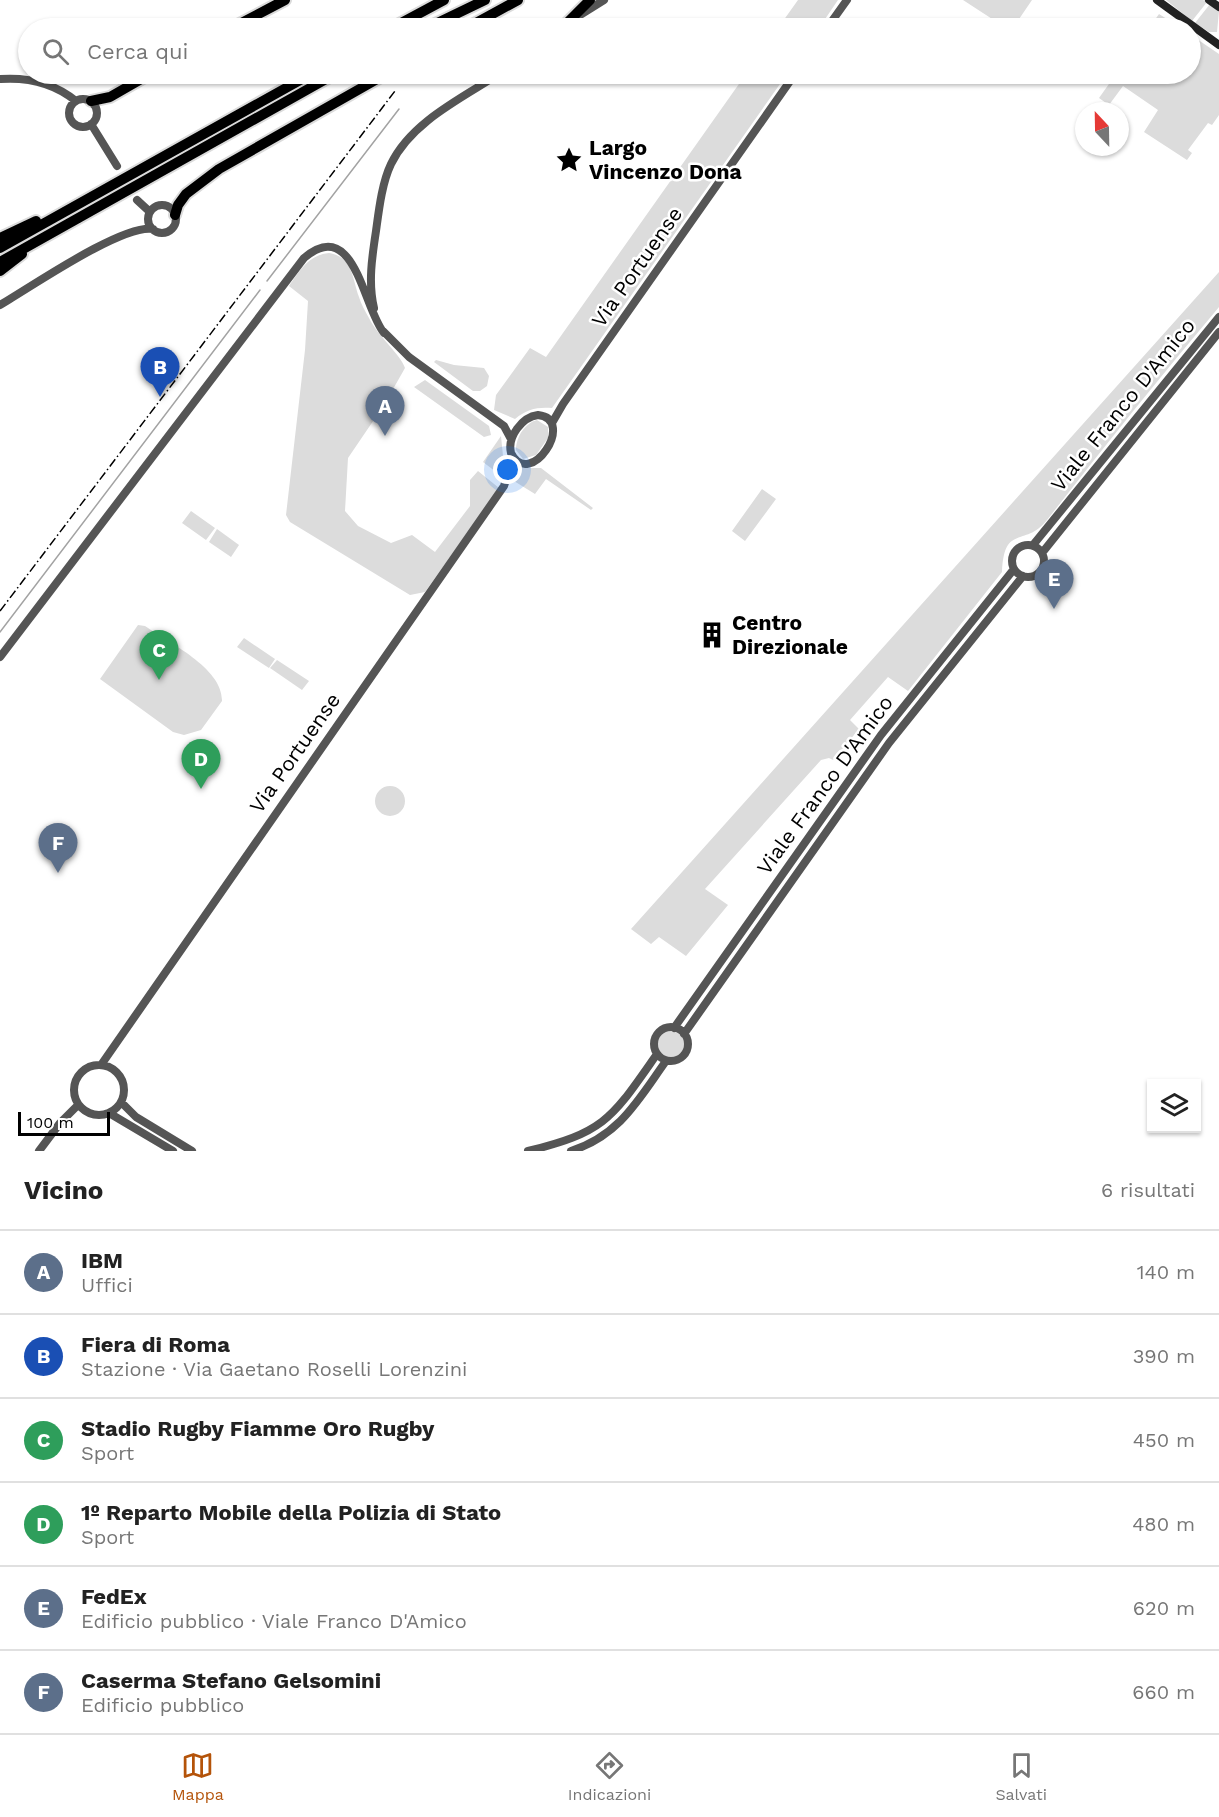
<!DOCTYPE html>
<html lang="it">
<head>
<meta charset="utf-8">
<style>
  :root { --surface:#fff; --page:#f6f6f6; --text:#222; --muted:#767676; --line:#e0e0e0; --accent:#b45309 }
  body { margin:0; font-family:"Work Sans",sans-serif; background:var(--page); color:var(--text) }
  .controls { position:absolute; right:18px; bottom:18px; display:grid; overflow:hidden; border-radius:0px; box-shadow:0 2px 4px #0004 }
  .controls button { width:54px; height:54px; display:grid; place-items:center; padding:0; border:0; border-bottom:2px solid var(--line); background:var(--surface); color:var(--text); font:30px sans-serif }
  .compass { position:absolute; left:1075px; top:102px; width:54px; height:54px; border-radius:50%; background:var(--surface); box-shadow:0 2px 4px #0004; rotate:338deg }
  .scale { position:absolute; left:18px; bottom:15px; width:92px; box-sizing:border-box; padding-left:6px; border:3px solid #000; border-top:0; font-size:16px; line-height:21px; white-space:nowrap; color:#000; -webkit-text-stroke:4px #fff; paint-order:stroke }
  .you { position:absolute; left:508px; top:470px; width:21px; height:21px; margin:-15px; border:4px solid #fff; border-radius:50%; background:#1a73e8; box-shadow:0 0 0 9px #1a73e833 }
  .badge { display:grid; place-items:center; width:39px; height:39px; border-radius:50%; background:var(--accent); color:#fff; font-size:20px; font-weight:700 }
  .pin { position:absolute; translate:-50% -50px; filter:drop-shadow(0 2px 3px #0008) }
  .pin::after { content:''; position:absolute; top:32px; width:21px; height:18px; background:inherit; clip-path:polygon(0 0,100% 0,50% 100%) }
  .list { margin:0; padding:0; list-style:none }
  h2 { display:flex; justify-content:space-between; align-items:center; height:78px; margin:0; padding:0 24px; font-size:26px }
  h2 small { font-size:20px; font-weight:400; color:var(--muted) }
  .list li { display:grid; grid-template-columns:39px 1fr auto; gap:18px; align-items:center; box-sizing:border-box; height:84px; padding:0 24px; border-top:2px solid var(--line) }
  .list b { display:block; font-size:22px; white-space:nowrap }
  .list p { margin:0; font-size:20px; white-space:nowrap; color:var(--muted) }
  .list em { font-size:20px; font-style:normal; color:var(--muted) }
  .icon { flex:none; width:33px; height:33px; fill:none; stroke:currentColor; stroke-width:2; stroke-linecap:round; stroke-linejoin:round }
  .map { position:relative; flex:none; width:1219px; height:1151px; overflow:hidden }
  .search { position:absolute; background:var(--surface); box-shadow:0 2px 4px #0004; left:18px; right:18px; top:18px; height:66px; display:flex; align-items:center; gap:15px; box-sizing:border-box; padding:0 21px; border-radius:33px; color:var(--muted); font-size:22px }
  .sheet { height:582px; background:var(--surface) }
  nav { display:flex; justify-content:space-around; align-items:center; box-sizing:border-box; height:84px; border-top:2px solid var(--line); background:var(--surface); font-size:16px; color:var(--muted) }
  nav a { display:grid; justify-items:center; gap:3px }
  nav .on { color:var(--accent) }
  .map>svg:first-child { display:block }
  .green { fill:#dcdcdc }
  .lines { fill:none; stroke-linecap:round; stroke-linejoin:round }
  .stream { stroke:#a3a3a3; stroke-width:1.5 }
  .trunk-casing { stroke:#dbdbdb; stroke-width:14 }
  .motorway-casing { stroke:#dbdbdb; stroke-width:14 }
  .tertiary { stroke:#555; stroke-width:8 }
  .secondary { stroke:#222; stroke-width:8 }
  .trunk { stroke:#000; stroke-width:10 }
  .motorway { stroke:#000; stroke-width:10 }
  .rail { stroke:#000; stroke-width:1.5; stroke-dasharray:9 3 1.5 3; stroke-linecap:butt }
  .labels { text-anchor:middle; stroke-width:5; stroke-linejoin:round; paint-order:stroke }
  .poi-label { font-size:21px; font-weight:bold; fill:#000; stroke:#fff; text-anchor:start }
  .street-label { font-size:21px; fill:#000; stroke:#fff }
</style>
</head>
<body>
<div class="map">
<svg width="1219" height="1151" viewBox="0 0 1219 1151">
  <rect width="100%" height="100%" fill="#fff"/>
  <path class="green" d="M798,0h40l-19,28h-41z
    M963,0h69l-19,28h-7z
    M1166,0h37l4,2 -15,19z
    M1210,4l9,7 -2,21h-8l-14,-9z
    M1159,14l22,14h-32z
    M1191,35l28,19v61l-7,10 -4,-2 -20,27 4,3 -5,7 -43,-28 14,-22 -35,-24 -14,19 -10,-7 17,-24h74z
    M746,74h41l-235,334c-15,-1 -25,1 -37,11l-21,-9 2,-15 34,-47 16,9z
    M329,253c24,4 23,25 30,44 2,7 6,14 10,21 8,17 32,37 36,50l-21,37 -36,53 -3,53 13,15 33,17 21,-8 23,17 35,-46v-26l8,-9 21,17 -74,104 -15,3 -120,-73 -4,-7 19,-165 3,-49 -19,-15c11,-16 20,-31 40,-33z
    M1219,272v35c-59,70 -116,141 -172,213 -22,28 -43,3 -45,52l-94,119 -20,-14 -38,43 9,9 -26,31 -4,-2 -8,2 -116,129 23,16 -42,51 -27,-19 -8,7 -20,-15z
    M436,360l18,5 30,3 5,8 -2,10 -7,5h-7l-39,-29z
    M425,380l64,46 2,9 -7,2 -70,-50z
    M537,420l11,7v11l-12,17 -13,4 -7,-9c0,-13 9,-27 21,-30z
    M501,436l2,20 5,11 -4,11 -21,-16z
    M517,468h24l52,40 -2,2 -45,-31 -11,15 -21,-13z
    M762,489l14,10 -31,42 -13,-10z
    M191,511l24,17 -9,12 -24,-17z
    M217,529l22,16 -8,12 -22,-15z
    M138,625l7,1c24,17 78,42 77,75l-21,29 -17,5 -11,-3 -73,-53z
    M244,638l31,21 -6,9 -32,-21z
    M277,660l32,21 -7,9 -32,-22z
    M375 801a15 15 0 1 1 30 0a15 15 0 1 1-30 0Z
    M658 1044a13 13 0 1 1 26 0a13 13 0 1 1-26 0Z"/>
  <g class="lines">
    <path class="stream" d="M267,281l132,-172
      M0,632l260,-342"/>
    <g class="trunk-casing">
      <path id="trunk" d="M232,28l53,-28
        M467,28l51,-28
        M562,28l28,-28
        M91,101l19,-4 40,-23
        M175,215l3,-10 8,-11 33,-25 167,-95"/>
    </g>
    <g class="motorway-casing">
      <path id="motorway" d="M392,28l52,-28
        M427,28l58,-28
        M0,238l36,-17
        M0,248l311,-174
        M0,262l335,-188
        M0,271l22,-17"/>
    </g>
    <path class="tertiary" d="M580,15l24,-15
      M827,28l20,-28
      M0,79c28,-2 54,4 76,22
      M69 113a14 14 0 1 1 28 0a14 14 0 1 1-28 0Z
      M91,124l26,42
      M137,200l13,12
      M148 219a14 14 0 1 1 28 0a14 14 0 1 1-28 0Z
      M0,305c31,-18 122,-81 153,-76
      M374,308c-6,-25 -2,-51 2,-77 3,-22 6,-48 15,-67 20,-42 71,-66 108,-90
      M383,331l26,26 95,69 7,13
      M538,415c39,4 -8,76 -27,38 -4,-16 11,-36 27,-38z
      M552,423l11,-19 232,-330
      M1012 561a16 16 0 1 1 32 0a16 16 0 1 1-32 0Z
      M1033,545l186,-228
      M1042,553l177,-221
      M0,657l304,-399c51,-43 59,50 80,75
      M654 1044a17 17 0 1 1 34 0a17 17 0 1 1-34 0Z
      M674,1028l207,-293 133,-166
      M684,1034l205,-291 134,-167
      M74 1090a25 25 0 1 1 50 0a25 25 0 1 1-50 0Z
      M101,1065l403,-579 9,-28
      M121,1102l15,15 56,34
      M109,1113l64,38
      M39,1151l21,-28 18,-18
      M528,1151c78,-19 84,-33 129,-97
      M571,1151c49,-16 67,-51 95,-90"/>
    <path class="secondary" d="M1157,0l62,45
      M1209,0l10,7"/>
    <use href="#trunk" class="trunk"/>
    <use href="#motorway" class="motorway"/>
    <path class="rail" d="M0,611l395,-520"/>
  </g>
  <defs>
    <g id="sight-bare" transform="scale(2.07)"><path d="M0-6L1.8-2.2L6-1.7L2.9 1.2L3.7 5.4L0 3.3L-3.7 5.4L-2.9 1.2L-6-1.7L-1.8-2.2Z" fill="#000" stroke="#fff" stroke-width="2.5" paint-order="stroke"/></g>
    <g id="building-bare" transform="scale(2.07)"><path d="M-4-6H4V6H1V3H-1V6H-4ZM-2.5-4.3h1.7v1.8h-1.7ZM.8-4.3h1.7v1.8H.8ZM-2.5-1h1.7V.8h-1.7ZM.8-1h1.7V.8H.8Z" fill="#000" stroke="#fff" stroke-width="2.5" paint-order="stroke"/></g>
  </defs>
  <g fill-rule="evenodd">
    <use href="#sight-bare" x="569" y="160"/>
    <use href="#building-bare" x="712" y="635"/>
  </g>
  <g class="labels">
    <g class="poi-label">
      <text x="589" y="155">Largo<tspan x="589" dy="24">Vincenzo Dona</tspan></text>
      <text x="732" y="630">Centro<tspan x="732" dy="24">Direzionale</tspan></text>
    </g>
    <g class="street-label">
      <text transform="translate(637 267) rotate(-55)" y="7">Via Portuense</text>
      <text transform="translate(1123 405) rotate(-51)" y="7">Viale Franco D'Amico</text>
      <text transform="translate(295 753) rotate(-55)" y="7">Via Portuense</text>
      <text transform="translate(825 785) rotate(-54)" y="7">Viale Franco D'Amico</text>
    </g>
  </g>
</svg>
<div class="controls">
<button><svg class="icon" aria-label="layers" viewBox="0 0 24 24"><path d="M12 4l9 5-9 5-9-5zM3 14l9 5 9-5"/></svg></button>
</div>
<svg class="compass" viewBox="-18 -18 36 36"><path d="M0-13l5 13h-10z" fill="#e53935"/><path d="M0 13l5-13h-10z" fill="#767676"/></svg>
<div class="scale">100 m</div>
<div class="you"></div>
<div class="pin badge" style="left:385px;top:436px;background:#5c6f8a">A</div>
<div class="pin badge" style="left:160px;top:397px;background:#1a4fb4">B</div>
<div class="pin badge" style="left:159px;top:680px;background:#2e9e5b">C</div>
<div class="pin badge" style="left:201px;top:789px;background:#2e9e5b">D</div>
<div class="pin badge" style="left:1054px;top:609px;background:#5c6f8a">E</div>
<div class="pin badge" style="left:58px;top:873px;background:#5c6f8a">F</div>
<div class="search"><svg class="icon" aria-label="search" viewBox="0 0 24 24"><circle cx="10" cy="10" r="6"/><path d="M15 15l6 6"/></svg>Cerca qui</div>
</div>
<section class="sheet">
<h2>Vicino<small>6 risultati</small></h2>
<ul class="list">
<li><span class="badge" style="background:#5c6f8a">A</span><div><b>IBM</b><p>Uffici</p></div><em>140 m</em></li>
<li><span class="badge" style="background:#1a4fb4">B</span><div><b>Fiera di Roma</b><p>Stazione · Via Gaetano Roselli Lorenzini</p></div><em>390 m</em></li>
<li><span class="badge" style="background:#2e9e5b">C</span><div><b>Stadio Rugby Fiamme Oro Rugby</b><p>Sport</p></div><em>450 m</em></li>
<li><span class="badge" style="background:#2e9e5b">D</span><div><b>1º Reparto Mobile della Polizia di Stato</b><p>Sport</p></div><em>480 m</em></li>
<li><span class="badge" style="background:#5c6f8a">E</span><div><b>FedEx</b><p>Edificio pubblico · Viale Franco D'Amico</p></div><em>620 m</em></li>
<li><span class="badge" style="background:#5c6f8a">F</span><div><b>Caserma Stefano Gelsomini</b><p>Edificio pubblico</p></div><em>660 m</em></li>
</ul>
</section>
<nav>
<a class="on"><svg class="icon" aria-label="map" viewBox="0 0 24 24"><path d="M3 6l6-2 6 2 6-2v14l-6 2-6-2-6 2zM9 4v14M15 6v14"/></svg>Mappa</a>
<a><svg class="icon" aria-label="directions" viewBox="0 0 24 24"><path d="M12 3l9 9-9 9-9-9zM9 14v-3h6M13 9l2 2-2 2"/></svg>Indicazioni</a>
<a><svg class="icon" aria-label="saved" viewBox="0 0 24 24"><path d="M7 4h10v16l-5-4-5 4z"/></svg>Salvati</a>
</nav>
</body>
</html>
